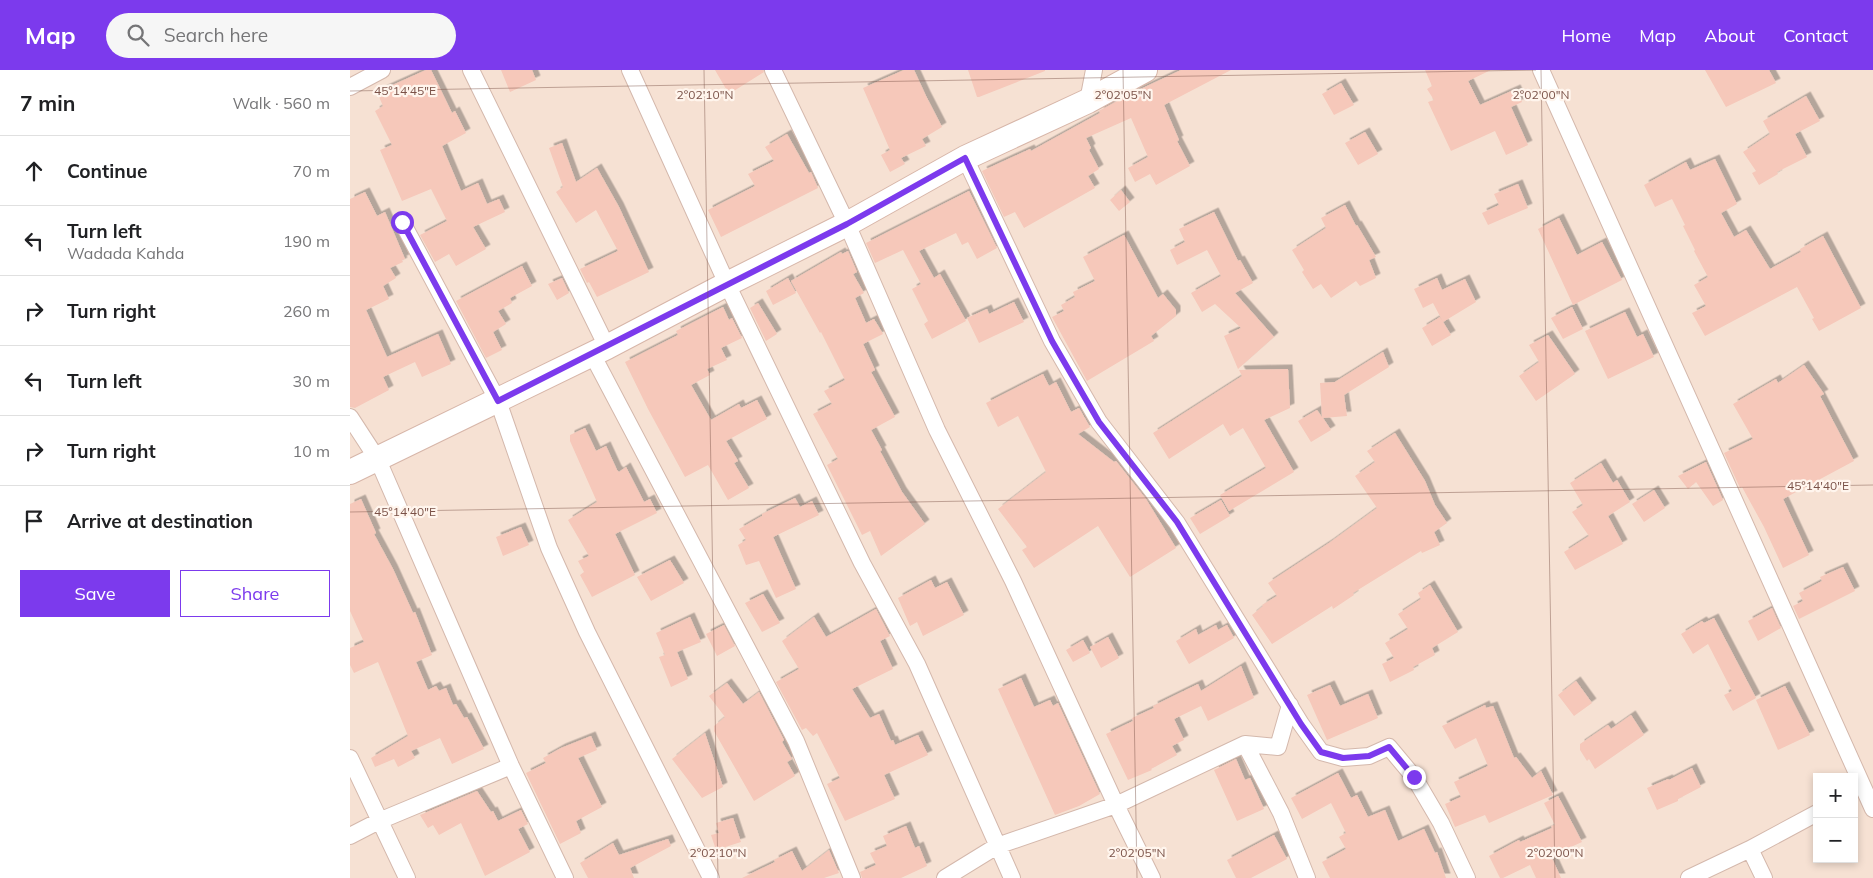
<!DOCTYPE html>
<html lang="en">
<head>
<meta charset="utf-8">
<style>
  :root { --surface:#fff; --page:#f6f6f6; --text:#202124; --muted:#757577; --line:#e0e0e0; --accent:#7c3aed }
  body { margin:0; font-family:Mulish,sans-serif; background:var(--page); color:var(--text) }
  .controls { position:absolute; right:15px; bottom:15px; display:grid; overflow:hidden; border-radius:0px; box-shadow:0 2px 8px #0003 }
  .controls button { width:45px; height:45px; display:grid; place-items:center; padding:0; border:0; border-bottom:1px solid var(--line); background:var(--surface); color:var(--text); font:25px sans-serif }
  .stop { position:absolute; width:15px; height:15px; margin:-11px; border:4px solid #7c3aed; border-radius:50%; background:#fff }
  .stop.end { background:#7c3aed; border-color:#fff; box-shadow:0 1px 5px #0008 }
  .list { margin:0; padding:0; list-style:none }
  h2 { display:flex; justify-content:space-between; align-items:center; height:65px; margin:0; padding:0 20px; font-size:21px }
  h2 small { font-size:16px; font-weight:400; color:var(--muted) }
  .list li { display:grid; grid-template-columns:32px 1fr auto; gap:15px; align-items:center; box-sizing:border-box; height:70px; padding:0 20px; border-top:1px solid var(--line) }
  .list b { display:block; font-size:19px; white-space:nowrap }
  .list p { margin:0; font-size:16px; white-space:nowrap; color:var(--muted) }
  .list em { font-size:16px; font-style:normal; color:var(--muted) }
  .actions { display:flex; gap:10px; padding:15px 20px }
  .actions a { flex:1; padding:11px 0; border:1px solid var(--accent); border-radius:0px; text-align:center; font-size:18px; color:var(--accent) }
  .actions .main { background:var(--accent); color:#fff }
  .icon { flex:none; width:28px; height:28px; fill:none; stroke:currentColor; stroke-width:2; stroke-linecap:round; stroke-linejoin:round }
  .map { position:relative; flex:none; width:1523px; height:808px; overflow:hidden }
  header { display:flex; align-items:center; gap:30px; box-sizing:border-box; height:70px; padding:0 25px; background:var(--accent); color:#fff }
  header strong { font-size:24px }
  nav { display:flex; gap:28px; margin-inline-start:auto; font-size:18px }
  .search { width:350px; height:45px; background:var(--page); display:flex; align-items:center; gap:12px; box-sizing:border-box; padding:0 18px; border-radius:28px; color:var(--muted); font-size:19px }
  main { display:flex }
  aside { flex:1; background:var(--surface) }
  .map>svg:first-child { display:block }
  .residential { fill:#f6e1d3; fill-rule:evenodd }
  .building { fill:#f6c8ba; filter:url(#shadow) }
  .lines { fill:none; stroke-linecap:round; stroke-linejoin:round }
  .minor-casing { stroke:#d4b8ac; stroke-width:18 }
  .secondary-casing { stroke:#d7b6a9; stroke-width:26 }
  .minor { stroke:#fff; stroke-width:16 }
  .secondary { stroke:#fff; stroke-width:24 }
  .route { stroke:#7c3aed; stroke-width:6 }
  .ticks { fill:none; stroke:#7a5147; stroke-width:1; stroke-opacity:0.45 }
  .ticks-label { font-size:12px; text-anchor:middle; fill:#7a5147; stroke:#fff5ed; stroke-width:4.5; stroke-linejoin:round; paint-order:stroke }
</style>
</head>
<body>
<header>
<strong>Map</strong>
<div class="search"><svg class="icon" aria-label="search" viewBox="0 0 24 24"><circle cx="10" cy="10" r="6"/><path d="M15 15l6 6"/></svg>Search here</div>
<nav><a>Home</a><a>Map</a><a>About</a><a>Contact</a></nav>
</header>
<main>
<aside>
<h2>7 min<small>Walk · 560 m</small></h2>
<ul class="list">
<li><svg class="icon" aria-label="ahead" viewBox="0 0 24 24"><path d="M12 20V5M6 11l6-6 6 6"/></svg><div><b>Continue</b></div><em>70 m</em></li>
<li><svg class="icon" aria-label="left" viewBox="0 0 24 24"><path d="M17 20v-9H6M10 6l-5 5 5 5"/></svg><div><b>Turn left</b><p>Wadada Kahda</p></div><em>190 m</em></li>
<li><svg class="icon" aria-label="right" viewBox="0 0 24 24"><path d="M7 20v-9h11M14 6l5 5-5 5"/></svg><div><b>Turn right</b></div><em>260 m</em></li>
<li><svg class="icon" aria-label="left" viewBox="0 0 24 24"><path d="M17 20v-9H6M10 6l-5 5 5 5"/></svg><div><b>Turn left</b></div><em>30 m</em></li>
<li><svg class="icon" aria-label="right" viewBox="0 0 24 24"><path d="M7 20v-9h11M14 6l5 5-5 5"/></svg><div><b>Turn right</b></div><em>10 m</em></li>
<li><svg class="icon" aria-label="arrive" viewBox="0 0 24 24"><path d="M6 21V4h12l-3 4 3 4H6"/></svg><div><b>Arrive at destination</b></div></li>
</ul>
<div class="actions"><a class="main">Save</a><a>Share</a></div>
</aside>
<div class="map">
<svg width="1523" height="808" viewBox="0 0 1523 808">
  <defs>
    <filter id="shadow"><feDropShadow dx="4.5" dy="-4.5" stdDeviation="0" flood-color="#0004"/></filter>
  </defs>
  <rect width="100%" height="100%" fill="#fef0e5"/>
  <path class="residential" d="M0,0h1523v808h-1523zM1467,707h37v82h-37z"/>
  <path class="building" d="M76,0h5l21,43 3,-2 11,22 -24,13 19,45 17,-8 9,21 12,-5 6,13 -32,15 13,22 -30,17 -7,-12 -14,8 -15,-27 27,-14 -16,-32 -29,12 -22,-51 12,-5 -17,-34 8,-5 -6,-14z
    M151,0h31l4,10 -26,12z
    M365,0h48l1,2 -35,22z
    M554,0h10l12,26 16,31 -20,12 4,7 -25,12 4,6 -15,8 -9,-17 9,-5 -27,-62z
    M618,0h77v1l-66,26h-2z
    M831,0h50l-67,35 15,35 -2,1 13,25 -34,19 -6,-11 -15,8 -7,-14 20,-11 -17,-39 -45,20 5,10 -2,2 10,19 -11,7 7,12 -71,40 -9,-16 -11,5 -22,-46 48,-22 1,2 69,-38 -1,-2 29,-16z
    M1075,0h66l-23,11 12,24 36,-16 6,13 -11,5 17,38 -22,10 -11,-24 -44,20 -23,-49 6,-2 -7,-11 5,-3z
    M1355,0h64l7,13 -50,24z
    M991,13l13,22 -20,10 -12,-21z
    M1456,26l14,25 -25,13 12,23 -30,15 1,2 -19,11 -7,-12 4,-2 -13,-19 27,-18 -7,-13z
    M1015,62l13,22 -20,11 -13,-22z
    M437,64l22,39 2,-1 7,16 -97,49 -13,-27 47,-24 -7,-12 26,-13 -9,-14z
    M212,73l14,39 21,-14 22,39 30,65 -52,25 -8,-15 -2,1 -7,-14 38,-18 -22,-41 -20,13 -20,-31 7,-5 -14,-39z
    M1365,89l22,45 -16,9 13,24 12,-7 24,39 31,-17 -1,-3 23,-13 38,72 -42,23 -7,-12 2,-1 -17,-31 -92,49 -13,-23 14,-7 -12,-21 14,-8 -14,-26 1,-1 -12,-24 2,-1 -13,-26 -17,8 -11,-22 42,-23 4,8z
    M1168,114l10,24 -40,17 -6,-12 17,-8 -5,-11z
    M771,120l9,12 -11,9 -9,-11z
    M619,121l28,57 -20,11 -9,-17 -6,3 -6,-12 -37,18 15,27 6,-4 26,47 -34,18 -8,-15 4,-3 -16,-32 9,-5 -18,-34 -28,13 -9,-20z
    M15,122l12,24 8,-4 20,47 -3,1 1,2 -13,6 6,10 -13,8 6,13 -23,11 21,47 51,-23 13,30 -29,13 -7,-15 -32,15 6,13 -34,18 -5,-1v-208z
    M995,135l11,21 1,-1 19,32 -7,3 7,18 -16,8 -4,-5 -25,17 -10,-14 -8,5 -11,-17 2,-2 -12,-20 34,-22 -5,-10z
    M864,142l24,49 2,-1 13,23 -18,10 39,44 -36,32 -14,-33 17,-8 -26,-24 -13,8 -11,-19 30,-17 -14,-26 -30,15 -7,-15 15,-8 -6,-13z
    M1209,148l18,37 25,-13 20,38 -49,25 -35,-76z
    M774,165l34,63 5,-4 13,16v6l-25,20 3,5 -67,40 -35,-64 12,-6 -3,-6 14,-8 -2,-5 22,-11 -12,-24z
    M498,181l9,21 -4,2 11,19 -9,5 11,25 8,-4 9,15 -20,10 12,26 -4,2 24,45 -24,13 11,20 -2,1 22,41 23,32 -44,32 -11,-25 -8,4 -35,-70 11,-6 -25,-45 19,-10 -8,-13 21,-11 -24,-48 -1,1 -29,-52 50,-29 1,2z
    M172,196l10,20 -22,12 2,5 -14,8 8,13 -13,8 9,18 -16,8 -30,-57z
    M212,208l7,15 -12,7 -9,-16z
    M438,208l8,15 -23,12 -7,-14z
    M1087,208l5,12 23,-11 11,23 -33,20 -10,-19 -10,5 -9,-19z
    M664,232l10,20 -45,21 -12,-25 20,-9 2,5z
    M408,233l19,31 -11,7 -16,-33z
    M373,237l6,13 3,-2 10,20 -21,10 6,12 -20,9 3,6 -19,10 20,35 28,-16 2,4 16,-8 10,19 -41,22 12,20 -4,2 15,25 -21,12 -20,-35 -23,12 -37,-68 -23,-47 53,-27 -2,-4z
    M1222,237l11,22 -20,10 -12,-21z
    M1275,242l12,25 6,-3 11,23 -46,22 -23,-48z
    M1090,247l11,18 -19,11 -10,-18z
    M1198,265l27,39 -39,27 -17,-25 20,-14 -10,-17z
    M1033,282l6,15 -45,28 3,21 -24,2 8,12 -20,12 -13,-21 19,-11 5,7 -2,-34 15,-1z
    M1454,295l20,29 -4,2 34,65 -71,38 26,56 -26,13 -19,-41 -22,-40 -2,1 -16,-35 29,-14 -20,-35 43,-25 2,4z
    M938,299l2,39 -26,12 30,52 -65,39 -9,-16 46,-27 -23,-40 -13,8 -7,-12 -54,35 -16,-26 89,-57 -3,-6z
    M693,304l6,12 7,-4 15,30 8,-4 11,19 -12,7 36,28 2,-1 30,38 30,49 -46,29 -32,-51 -64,42 -12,-18 5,-3 -29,-38 48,-37 -28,-56 -20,11 -12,-24z
    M235,358l11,23 10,-5 11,24 2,2 7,-5 18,35 6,-3 7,14 -42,21 20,41 -43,22 -12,-22 4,-3 -6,-11 11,-5 -21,-36 29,-18 -27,-61v-6z
    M1045,363l30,48 10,24 12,18 -13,9 6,13 -18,8 -1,-2 -68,42 1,2 -21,14 -1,-3 -60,38 -20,-29 11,-9 -1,-1 15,-9 -9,-13 61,-40 48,-35 -22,-32 20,-14 -8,-11z
    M1356,392l17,38 -10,6 -17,-24 -8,7 -10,-13z
    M1251,393l12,20 4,-3 13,22 -22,14 15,28 -48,26 -11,-18 25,-16 -17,-24 11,-7 -13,-22z
    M1304,420l11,18 -21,14 -12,-18z
    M445,428l5,9 12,-6 7,14 -46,22 23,52 -20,9 -17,-37 -13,4 -8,-20 8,-5 -7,-11 23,-13v-2z
    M11,429l15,34 -2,1 19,35 20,44 2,-1 17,43 -16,7 12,28 8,-4 3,5 7,-3 7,17 3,-1 8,14 3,-1 17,32 -32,15 -12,-26 -29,13 4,7 -17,9 -4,-8 -19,8 -4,-9 37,-22 -30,-74 -24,11 -4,-8v-17l14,-6 -14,-31v-107z
    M871,430l9,16 -30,18 -10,-16z
    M171,457l8,18 -26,11 -7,-19z
    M320,490l14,23 -33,18 -14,-24z
    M1493,497l12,24 -56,28 -6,-13 10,-5 -4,-8 23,-12 -2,-4z
    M581,510l4,8 12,-6 17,33 -41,21 -6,-14 -7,4 -12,-28z
    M1080,515l28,47 -26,16 3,7 -22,12 1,3 -24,12 -8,-18 12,-6 -9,-15 23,-14 -10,-15 23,-15 -3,-6z
    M413,524l17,29 -18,9 -17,-29z
    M1422,538l9,20 -23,13 -10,-20z
    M526,539l14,27 -10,5 13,28 -41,20 18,29 9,-4 12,27 2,-1 2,5 23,-10 10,20 -44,20 11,24 -50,22 -18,-37 13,-6 -23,-45 -4,3 -7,-8 -4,2 -26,-48 23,-13 -17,-28 32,-24 12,20z
    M340,547l11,25 -24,10 11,27 -17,8 -12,-30 6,-2 -9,-22z
    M1364,548l42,80 -23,13 -9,-16 8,-4 -24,-47 -15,10 -12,-20 21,-13 2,2z
    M374,555l11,21 -18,10 -11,-22z
    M866,555l2,5 9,-5 7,13 -45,26 -13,-23 20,-12 2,6z
    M758,567l11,21 -18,10 -11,-21z
    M733,570l7,13 -17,9 -7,-12z
    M891,596l13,32 -46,23 -7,-15 -27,13 10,21 -12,6 5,9 -26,14 1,1 -24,10 -22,-46 27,-13 -1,-3 22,-10 -1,-2 45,-22 3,7z
    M671,608l13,29 16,-7 3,6 5,-3 42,91 -21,12 -24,9 -57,-126z
    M1226,611l16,22 -18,13 -16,-21z
    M377,613l16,21 16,-12 25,48 -2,2 10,17 -5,3 8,14 -41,25 -40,-70v-5l11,-9 -16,-21z
    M980,615l10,21 28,-12 10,24 -51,22 -20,-45z
    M1435,616l25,49 -32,15 -22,-50z
    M1135,635l1,3 7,-2 21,52 2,-1 16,21 9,-7 12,24 -64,28 -4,-8 -30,12 -10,-23 16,-7 -7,-15 34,-16 -12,-28 -21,11 -13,-23z
    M1281,645l13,20 -49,34 -6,-10 -2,2 -7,-11v-6l28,-19 3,4z
    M355,663l18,54 -21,11 -30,-39z
    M241,666l6,14 -19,8 24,49 -26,14 5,12 -21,11 -34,-71 20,-10 -3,-5 18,-10z
    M886,689l9,21 5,-2 14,31 -27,12 -23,-51z
    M1342,698l9,19 -23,12v2l-21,9 -10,-22 21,-9 1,1z
    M988,703l13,25 6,-3 11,22 17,-7 13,31 26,-12 11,24 2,-1 9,26h-116l-8,-16 24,-13 -7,-12 7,-4 -15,-30 -29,16 -11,-21z
    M127,721l14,21 2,-1 5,10 23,-11 7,14 -10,5 12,23 -45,24 -24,-53 -22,12 -6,-10 -5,3 -8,-13z
    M1208,726l24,46 -31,14 10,22h-25l-6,-13 -27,13h-3l-11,-22 30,-16 1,2 32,-14 -1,-2 4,-1 -11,-22z
    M383,748l8,24 -25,8 -5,-15 8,-2 -3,-10z
    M556,756l9,22 4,-2 8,20 -26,12h-39l-2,-6 16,-7 -6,-12 17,-7 -4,-10z
    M924,765l13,24 -36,19h-15l-9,-18z
    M318,769l3,7 -41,22 4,10h-46l-8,-15 33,-20 6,12z
    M479,780l10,23 -15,5h-82l33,-16 -1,-2 18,-9 10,20z"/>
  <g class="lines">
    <g class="minor-casing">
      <path id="minor" d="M121,0l136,277
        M280,0l97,214 135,279 55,101 95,214
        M423,0l74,154 90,206 76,151 103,224 36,73
        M1191,0l332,739
        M0,17l32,-17
        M738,31l6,-31
        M615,88l87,183 47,81 78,101 124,201 20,28 22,6 26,-2 20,-9 25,30 27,46 26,55
        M52,152l96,179 51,147 38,84 124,246
        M242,284l204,387 56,137
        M0,347l28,43 133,306 54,112
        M940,635l-12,42 -33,-3 36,69 26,65
        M0,688l57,120
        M0,766l29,-15 132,-55
        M1400,779l14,29
        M595,808l52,-32 119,-41 129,-61
        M1339,808l61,-29 67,-36"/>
    </g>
    <g class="secondary-casing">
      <path id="secondary" d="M0,402l257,-125 120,-63 120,-60 118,-66 123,-57 57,-31"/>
    </g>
    <use href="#minor" class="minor"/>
    <use href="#secondary" class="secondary"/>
  </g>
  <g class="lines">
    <path class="route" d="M52,152l96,179 349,-177 118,-66 87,183 47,81 78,100 124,202 20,28 22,6 26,-2 20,-9 25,30"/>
  </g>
  <path class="ticks" d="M354,0l14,808M773,0l14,808M1191,0l14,808M0,21l1186,-21M0,442l1523,-27"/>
  <g class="ticks-label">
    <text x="55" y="25">45°14'45"E</text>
    <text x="355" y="29">2°02'10"N</text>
    <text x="773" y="29">2°02'05"N</text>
    <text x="1191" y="29">2°02'00"N</text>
    <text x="1468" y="420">45°14'40"E</text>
    <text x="55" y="446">45°14'40"E</text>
    <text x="368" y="787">2°02'10"N</text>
    <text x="787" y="787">2°02'05"N</text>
    <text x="1205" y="787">2°02'00"N</text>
  </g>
</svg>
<div class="controls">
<button>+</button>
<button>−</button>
</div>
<div class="stop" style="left:52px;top:152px"></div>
<div class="stop end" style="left:1064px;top:707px"></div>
</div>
</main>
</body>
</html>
